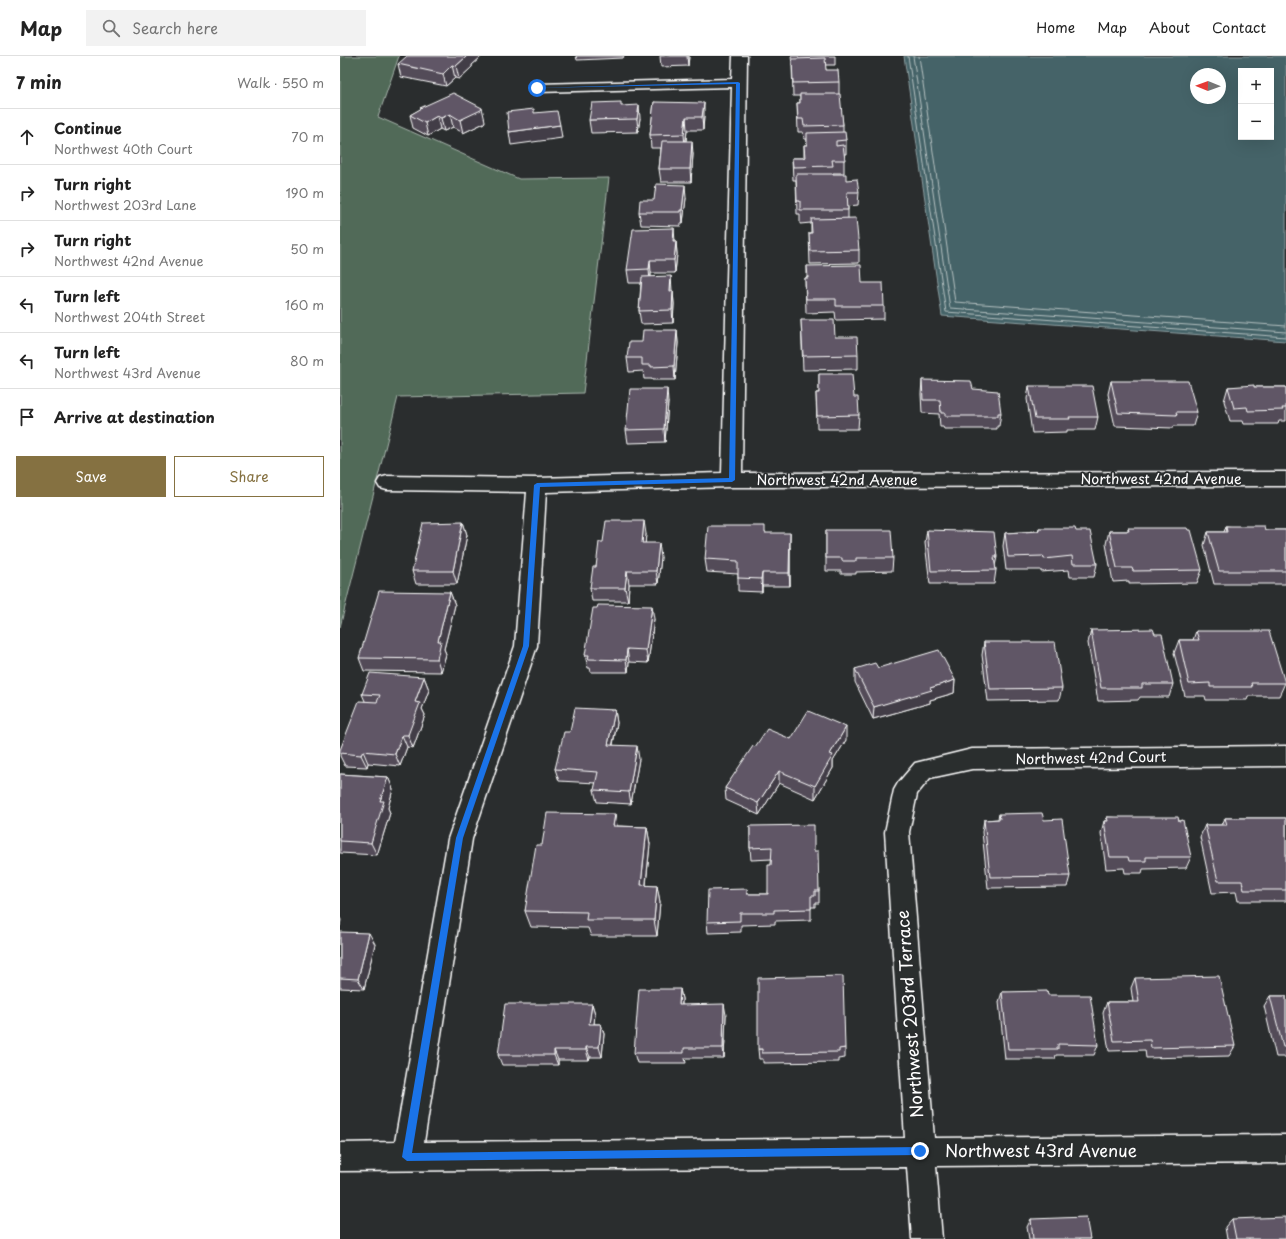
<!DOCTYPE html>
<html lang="en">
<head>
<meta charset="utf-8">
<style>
  :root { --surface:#fff; --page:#f2f2f2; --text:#222; --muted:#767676; --line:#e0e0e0; --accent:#857141 }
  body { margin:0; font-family:"Playpen Sans",sans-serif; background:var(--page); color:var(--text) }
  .controls { position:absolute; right:12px; top:12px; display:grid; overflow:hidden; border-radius:0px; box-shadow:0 4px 16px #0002 }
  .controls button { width:36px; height:36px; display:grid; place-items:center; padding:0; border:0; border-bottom:1px solid var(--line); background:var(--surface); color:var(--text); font:20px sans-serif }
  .compass { position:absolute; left:850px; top:12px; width:36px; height:36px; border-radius:50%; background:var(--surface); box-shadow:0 4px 16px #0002; rotate:271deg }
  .stop { position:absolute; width:12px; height:12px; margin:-9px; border:3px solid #1a73e8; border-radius:50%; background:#fff }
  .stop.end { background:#1a73e8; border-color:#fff; box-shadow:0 1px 4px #0008 }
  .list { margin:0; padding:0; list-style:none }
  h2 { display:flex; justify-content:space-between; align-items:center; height:52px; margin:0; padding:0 16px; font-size:17px }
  h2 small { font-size:13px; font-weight:400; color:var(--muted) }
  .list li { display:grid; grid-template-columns:26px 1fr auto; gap:12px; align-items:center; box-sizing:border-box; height:56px; padding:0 16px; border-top:1px solid var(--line) }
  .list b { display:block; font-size:15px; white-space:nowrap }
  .list p { margin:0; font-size:13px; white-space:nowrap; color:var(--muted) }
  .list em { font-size:13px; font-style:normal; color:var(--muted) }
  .actions { display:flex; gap:8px; padding:12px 16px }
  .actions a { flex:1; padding:9px 0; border:1px solid var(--accent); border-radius:0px; text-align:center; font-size:14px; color:var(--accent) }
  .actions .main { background:var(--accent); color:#fff }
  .icon { flex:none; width:22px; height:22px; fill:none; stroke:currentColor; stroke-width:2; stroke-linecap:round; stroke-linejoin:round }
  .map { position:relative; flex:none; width:946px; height:1183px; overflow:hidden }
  header { display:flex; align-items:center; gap:24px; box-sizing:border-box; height:56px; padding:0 20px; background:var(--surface); border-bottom:1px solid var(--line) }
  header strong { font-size:19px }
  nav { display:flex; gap:22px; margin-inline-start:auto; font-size:14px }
  .search { width:280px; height:36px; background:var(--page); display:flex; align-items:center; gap:10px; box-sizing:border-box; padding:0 14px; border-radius:0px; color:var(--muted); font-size:15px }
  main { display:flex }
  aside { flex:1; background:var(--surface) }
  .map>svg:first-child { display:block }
  .green { fill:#516b59; stroke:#a8b5ac }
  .water { fill:#456367; stroke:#8fa1a4; fill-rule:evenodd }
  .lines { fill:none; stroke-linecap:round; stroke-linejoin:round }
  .shore { stroke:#b5c1c2; stroke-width:1 }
  .street-casing { stroke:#fff; stroke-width:3 }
  .street { fill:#2a2d2e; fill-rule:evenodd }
  .wall { fill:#534b58; stroke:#fff }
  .shaded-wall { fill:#433d47; stroke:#fff }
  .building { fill:#605766; stroke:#fff }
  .route { fill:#1a73e8 }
  .labels { text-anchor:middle; stroke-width:3.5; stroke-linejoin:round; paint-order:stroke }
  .street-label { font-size:14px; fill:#fff; stroke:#2a2d2e }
  .near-street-label { font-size:17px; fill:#fff; stroke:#2a2d2e }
</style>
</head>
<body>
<header>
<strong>Map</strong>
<div class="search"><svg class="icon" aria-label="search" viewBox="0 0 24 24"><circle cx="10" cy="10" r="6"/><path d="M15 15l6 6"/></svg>Search here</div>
<nav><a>Home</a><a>Map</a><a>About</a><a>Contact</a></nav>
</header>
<main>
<aside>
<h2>7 min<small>Walk · 550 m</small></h2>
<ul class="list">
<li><svg class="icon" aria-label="ahead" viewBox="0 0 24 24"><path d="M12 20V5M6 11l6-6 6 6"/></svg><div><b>Continue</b><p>Northwest 40th Court</p></div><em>70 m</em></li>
<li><svg class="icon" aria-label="right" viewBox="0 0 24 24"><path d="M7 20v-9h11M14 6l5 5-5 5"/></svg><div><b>Turn right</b><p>Northwest 203rd Lane</p></div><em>190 m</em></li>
<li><svg class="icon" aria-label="right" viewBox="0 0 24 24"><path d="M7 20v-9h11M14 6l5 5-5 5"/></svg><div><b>Turn right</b><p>Northwest 42nd Avenue</p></div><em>50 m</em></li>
<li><svg class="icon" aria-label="left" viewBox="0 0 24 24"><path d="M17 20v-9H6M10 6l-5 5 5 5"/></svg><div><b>Turn left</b><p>Northwest 204th Street</p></div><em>160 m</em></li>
<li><svg class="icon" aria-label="left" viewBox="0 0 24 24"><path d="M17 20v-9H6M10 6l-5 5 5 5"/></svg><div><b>Turn left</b><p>Northwest 43rd Avenue</p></div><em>80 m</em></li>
<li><svg class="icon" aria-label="arrive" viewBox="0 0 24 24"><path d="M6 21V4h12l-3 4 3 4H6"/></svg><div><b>Arrive at destination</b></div></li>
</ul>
<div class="actions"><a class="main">Save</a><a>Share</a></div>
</aside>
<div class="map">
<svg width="946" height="1183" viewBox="0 0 946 1183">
  <rect width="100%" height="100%" fill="#2a2d2e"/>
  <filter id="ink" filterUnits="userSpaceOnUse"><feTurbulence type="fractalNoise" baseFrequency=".025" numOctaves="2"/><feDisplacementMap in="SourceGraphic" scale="8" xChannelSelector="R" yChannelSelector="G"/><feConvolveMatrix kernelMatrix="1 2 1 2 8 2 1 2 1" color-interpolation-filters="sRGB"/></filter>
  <g filter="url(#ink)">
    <path class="green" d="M0,0h59l-21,61 141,62 90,-1 -26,215 -185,4 -58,230z"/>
    <path class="water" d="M564,0h382v285l-344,-25zM901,15h30v66h-30zM856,18h24v24h-24z"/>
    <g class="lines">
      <path class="shore" d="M568,0l38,256 340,25
        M573,0l37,252 336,24
        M579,0l36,246 331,24"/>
      <g class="street-casing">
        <path id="street" d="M393,0h14l-5,417 544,-1v14l-554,1 -186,5 -9,154 -65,193 -48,303 481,-4 -20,-306 9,-42 4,-7 17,-20 57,-14 314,-3v20l-314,3 -42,9 -13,16 -8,38 25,306 352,-3v28l-350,3 6,73h-30l-5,-72 -567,4v-28l55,-1 53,-303 67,-193 12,-154 -140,-2 -7,-2 -3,-5 3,-5 7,-2 150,2 185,-5 10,-386 -195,5 -5,-1 -2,-3 2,-3 5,-1 195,-5z"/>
      </g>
      <use href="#street" class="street"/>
    </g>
    <path class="wall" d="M236,0h48l-1,2 -46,2z
      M320,0h29l-1,10 -27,1z
      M451,0h44v9h-10l1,5 13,12v12l4,31v7l3,8v14h-2v19h-11v1l13,6 13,12 -1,13 -10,1v12l11,32v13l-49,1 -1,-31h2v-10l-11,1v-10h-3l-1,-34h-3l-1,-22h12v-13h3v-6h-3l-1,-7h-5l-1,-29h3v-7h-7l-1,-31z
      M141,1l-9,8v2l-13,12 -4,-1 -9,8 -45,-9 -3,-13z
      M314,46l50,14 -1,14h-16l-1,11 7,13 -2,28h-30l-2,-13 2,-21h-10l-1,-13z
      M80,52l65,13 -1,2 -21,10 -10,-6 -9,4 -4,-2 -12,7 -15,-8 -3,-13 11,-6z
      M300,62l-2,14 -47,1 -2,-13z
      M346,142l-3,25h-2v3l-40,-1 -2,-13 15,-12z
      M336,185l1,13 -2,19h-24v4l21,14h1l1,13 -1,19 -32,1 -2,-13 2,-28h-12l-2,-13z
      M467,210l55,17 22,23v13l-48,1 -1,-8 -29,1 -1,-35h2z
      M461,264l34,17 23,18v14l-55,1z
      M337,274l1,13 -3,37h-23v-1h-8l-1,-8 -14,1 -2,-14 15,-16z
      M479,318l35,23 5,18 -1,14h-41l-1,-36h3z
      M582,324l51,9 28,24 -2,13h-2v3h-53l-1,-2h-3l-1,-13 -17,-1 -1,-19z
      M771,325l86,31 -4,14h-19l-1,2 -58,-2 -7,-32z
      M689,330l69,31 -3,13h-28v2l-35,1 -5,-34z
      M888,331h58v34h-7l-1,3h-34l-1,-3h-13l-6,-20z
      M328,346l-3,40 -37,1 -2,-13z
      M123,466l4,13 -10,49h-41l-4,-13z
      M886,470l39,4h21v54h-72l-10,-39 4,-13h16z
      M699,472l37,3 21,33 -3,13h-24l-1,-7 -28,2v-2h-35l-3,-24 2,-13 33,-2z
      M788,472l74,42 -5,13 -68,1v-3l-16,1 -7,-38 3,-13h19z
      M486,474l67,28 -1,13 -36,1v2h-15v-3h-15z
      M587,474l70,27 -2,9 1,4 -2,14h-64l-5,-41z
      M426,477l24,14v39h-28v6l-24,-1v-17l-31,-2 -2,-13z
      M306,478l-1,9 16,14 -3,27h-29l-1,17h-36l-2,-13 13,-46z
      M110,536l5,13 -11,44 2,5 -5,18 -77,-1 -5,-13z
      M314,563l-6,44 -19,-1 -1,10h-37l-1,-4h-2l-3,-13z
      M751,574l82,54 -4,13h-29l-2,3 -40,1 -10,-58z
      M856,575l89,52 -6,13h-31l-1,4h-41l-1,-4h-20l-11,-43 5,-13h14z
      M644,586l78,46 -3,12 -71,1 -6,-46z
      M538,612l77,12 -1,13 -24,7v3l-57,16 -18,-37v-13z
      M84,621l5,13 -7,19 3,6 -12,33 -6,-1 -7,19 -32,-3 -1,4 -22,-1 -5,-10v-6l25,-49 -3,-7z
      M275,654l2,13 -4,22 26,14 -8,45 -34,-2 -3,-12 2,-7 -37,-2 -4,-12 15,-37z
      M451,683l55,1 -13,21v7l-18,31 -36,-16 -20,32 -33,-15 -1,-12 30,-41z
      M0,718l48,3 5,12 -5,19 2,5 -13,42 -37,-2z
      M659,758l71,62 -3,11 -79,1 -6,-56 2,-12 14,-1z
      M767,761l72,4 12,36 -5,11 -43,1 -1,4h-17l-1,-5 -18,1 -5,-36 3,-12h2z
      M885,762h61v83h-48l-2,-9 -24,1 -12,-56 5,-12h17z
      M277,770l30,1 3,17 -4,42h11l3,16 -3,34h-66l-3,-8 -57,-1 -6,-16 17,-66z
      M410,770l64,25 5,40v12h-4v4h-4v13l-36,1v3l-34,1v7l-33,1 -1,-11 40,-33v5h21l3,-29 1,-6 -21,1 -1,-12z
      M0,876l35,12 -11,45 -24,-1z
      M795,922l100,68 -6,10 -83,2 -1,-8 -36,1 -6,-38 4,-11h26l-2,-14z
      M340,933l2,10v6l44,10 -2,43h-39l1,5h-49l-3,-10z
      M662,936l46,3 50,50 -4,10h-38l-1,4h-50l-6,-57z
      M930,940h16v61h-10l-12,-51z
      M252,948l3,10 -1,10h7l3,10 -2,23h-12l-1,3h-31v5h-56l-4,-10z
      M505,992v10l-7,1v3l-75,1v-4h-4l-1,-10z
      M691,1163l59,20h-61l-2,-12z
      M892,1163l54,20h-59l-2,-12z"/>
    <path class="shaded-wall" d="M127,0h13l1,1 -9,8v2l-13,12 -3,-13z
      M347,0h2l-1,10z
      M112,9l3,13 -9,8 -3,-12z
      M364,47v13l-1,14 -1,-13z
      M299,49l1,13 -2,14 -1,-13z
      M142,52l3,13 -1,2 -21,10 -3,-13z
      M110,58l3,13 -9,4 -3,-13z
      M97,60l3,13 -12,7 -3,-13z
      M346,61l1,13 -2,17 -1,-13z
      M220,69l2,13 -51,7 -2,-13z
      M352,85l1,13 -2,28 -1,-13z
      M345,129l1,13 -3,25 -1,-13z
      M334,172l1,14 -2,-1z
      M336,185l1,13 -2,19 -1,-13z
      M310,204l1,13 -1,10 -1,-14z
      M331,220l1,14 -1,14 -1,-13z
      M333,235l1,13 -1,19 -1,-13z
      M337,274l1,13 -3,37 -1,-14z
      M327,333l1,13 -3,40 -1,-13z
      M304,465l2,13 -2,23 -2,-14z
      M123,466l4,13 -10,49 -4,-13z
      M450,477v53l-1,-13z
      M319,487l2,14 -3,27 -2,-13z
      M287,515l2,13 -1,17 -3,-13z
      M422,517v19l-1,-13z
      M110,536l5,13 -11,44 2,5 -5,18 -4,-13 1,-18z
      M312,550l2,13 -6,44 -2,-13z
      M287,593l2,13 -1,10 -2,-12z
      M84,621l5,13 -7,19 3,6 -12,33 -5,-13 7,-33z
      M615,624l-1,13 -24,7v3l-57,16 1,-12 56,-19z
      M275,654l2,13 -7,34 -2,-12z
      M506,671v13l-13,21v7l-18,31v-13l15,-32z
      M62,679l5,12 -7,19 -5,-12z
      M297,690l2,13 -8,45 -2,-12z
      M23,695l5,12 -1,4 -6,-12z
      M439,715v12l-20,32 -1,-12z
      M48,721l5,12 -5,19 2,5 -13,42 -6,-12 9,-42z
      M275,758l3,17 -5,-5z
      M307,771l3,17 -6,58 -3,-17z
      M317,830l3,16 -3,34 -3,-16z
      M0,862l1,2 -1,6z
      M29,877l6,11 -11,45 -6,-10z
      M340,933l2,10 -1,16 -2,-10z
      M252,948l3,10 -2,20 -4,-10z
      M384,948l2,11 -2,43 -1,-10z
      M261,968l3,10 -2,23 -3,-10z
      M246,991l4,10 -1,3 -3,-10z
      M214,994l4,10v5l-4,-10z"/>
    <path class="building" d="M67,0h60l-11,10 -4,-1 -9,9 -45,-10z
      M485,2l1,12h12l1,12 -46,1 -1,-24z
      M113,37l29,15 -1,2 -21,10 -10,-6 -9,4 -4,-2 -12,7 -15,-8 12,-7h-2z
      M460,38h40l3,31 -39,1 -1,-7h-5l-1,-16h3z
      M281,46v4l18,-1 -2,14 -48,1 3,-17z
      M314,46l50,1 -2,14h-16l-2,17 -34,1z
      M194,53v4l23,-2 3,14 -51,7 -2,-20z
      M505,76l1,8 -10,1v5l7,-1 2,15h-13l1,6 -40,1 -1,-9h13l-1,-13h3v-12z
      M322,85h30l-2,28h-31z
      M456,118h50v6l11,-1 2,13h-12l1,18h-48v-9h-3z
      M316,128l29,1 -3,25h-2v2h-41l1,-12h14z
      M516,162l3,32 -49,1 -1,-18h3l-1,-14z
      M334,172l-1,13h3l-2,19h-24l-1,9 -22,1 6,-41z
      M521,209l1,18h21l1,23h-48v-7h-30l-1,-21h3l-1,-12z
      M331,220l-1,15h3l-1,19 -33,1 3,-34z
      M461,264h33l1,17h22l1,18 -55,1z
      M303,274h34l-3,36 -23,1v-2h-9v-7h-15l2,-16h13z
      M479,318h33l2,23h4l1,18 -42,1 -1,-23h3z
      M582,324l49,1 2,8 25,2 3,22h-3v3h-53v-3h-4l-1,-13h-17z
      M771,325h77l9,31h-21l1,3 -59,-2z
      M914,329v2h32v21h-4l1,2 -35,1 -1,-4 -13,1 -6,-21z
      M689,330h63l6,31h-29l1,2h-35z
      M290,333h37l-3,40 -38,1z
      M266,465h38l-2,22h17l-3,28h-29l-2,17h-35l3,-21h3l3,-25h4z
      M123,466l-10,49h-41l11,-48z
      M368,470h57v7h25l-1,40h-27l-1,6 -23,-1v-17l-33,-2z
      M886,470h38l1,4h21v41h-67l-11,-39h19z
      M699,472h36l1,3h14l7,33h-24l-1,-8 -28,3 -1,-3 -35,1 -3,-24 34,-2z
      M788,472h59l1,2h3l11,40 -69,1 -1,-3h-15l-8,-37h20z
      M486,474h65l2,28h-37v3h-14v-3h-16z
      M587,474l67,2 3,25h-3l2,13 -65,1z
      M39,535l71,1 -12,49h3l-4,18 -78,-1z
      M258,549l54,1 -6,44 -19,-1 -1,11 -38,-1 1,-4h-4l8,-47h4z
      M813,573l2,5h7l11,50h-31v4h-41l-10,-58z
      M856,575h73l16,52h-34l1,4h-42v-4l-21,1 -10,-44h20z
      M644,586h71l7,46 -72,1z
      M599,594l16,30 -25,8 2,2 -58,17 -19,-38 20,-6 3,5z
      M30,617l54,4 -9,25 5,1 -12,32h-6l-7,19 -32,-3 -2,4 -21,-2v-3l19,-49 18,1 3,-7 -18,-1z
      M235,652l40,2 -7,35 29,1 -8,46 -35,-2 4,-18 -43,-3 9,-37h6z
      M468,655l38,16 -16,27 3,1 -18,31 -36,-15 -21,32 -33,-15 28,-42 2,1 12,-18 24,10z
      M0,718l48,3 -8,24h4l-13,42 -31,-2z
      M207,757l68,1 -2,12 34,1 -6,58 16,1 -3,34h-68l1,-8 -62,-1 11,-66h6z
      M702,757l2,7 18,-1 8,57 -80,1 -6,-57 16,-1 -1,-5z
      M767,761h71l1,4 4,-1 8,37h-45v4h-17l-1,-4h-18l-6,-36h4z
      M885,762h61v72h-42l-2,-9h-24l-13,-56h22z
      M474,769v26h4l1,40h-4v5h-4v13l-37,1v3h-34v8l-33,1 1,-32 39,-1v5h21v-29h3l1,-18 -22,1v-22z
      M0,876l29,1 -11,46 -18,-1z
      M503,920l2,72 -6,1v3l-77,1v-4h-4v-71z
      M879,920l16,70 -84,2 -1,-8 -36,1 -7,-39h32l-4,-24z
      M299,933h41l-1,16 45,-1 -1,44h-39v5h-50z
      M707,935l1,4h42l8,50 -40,-1v5h-50l-6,-57z
      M930,940h16v51h-3z
      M165,948h87l-3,20h12l-2,23h-13v3h-32v5h-56z
      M746,1161l4,22h-57l-2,-20z
      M946,1161v22h-50l-4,-20z"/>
  </g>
  <path class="route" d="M398,26l2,1 -5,397 -3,2 -192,5 -11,159 -66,192 -51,315 508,-6 5,4 -5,4 -513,6 -5,-4 54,-319 67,-192 11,-161 3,-2 192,-5 7,-394 -201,4z"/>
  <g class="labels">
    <g class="street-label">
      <text x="821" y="428">Northwest 42nd Avenue</text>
      <text x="497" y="429">Northwest 42nd Avenue</text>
      <text transform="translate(751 702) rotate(-1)" y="5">Northwest 42nd Court</text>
    </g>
    <g class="near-street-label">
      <text transform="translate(570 958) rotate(-94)" y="6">Northwest 203rd Terrace</text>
      <text x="701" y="1101">Northwest 43rd Avenue</text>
    </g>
  </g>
</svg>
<div class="controls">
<button>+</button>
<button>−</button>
</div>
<svg class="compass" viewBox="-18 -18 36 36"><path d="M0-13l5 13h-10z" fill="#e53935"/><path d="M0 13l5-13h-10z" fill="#767676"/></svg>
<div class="stop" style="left:197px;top:32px"></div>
<div class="stop end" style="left:580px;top:1095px"></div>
</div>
</main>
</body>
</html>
